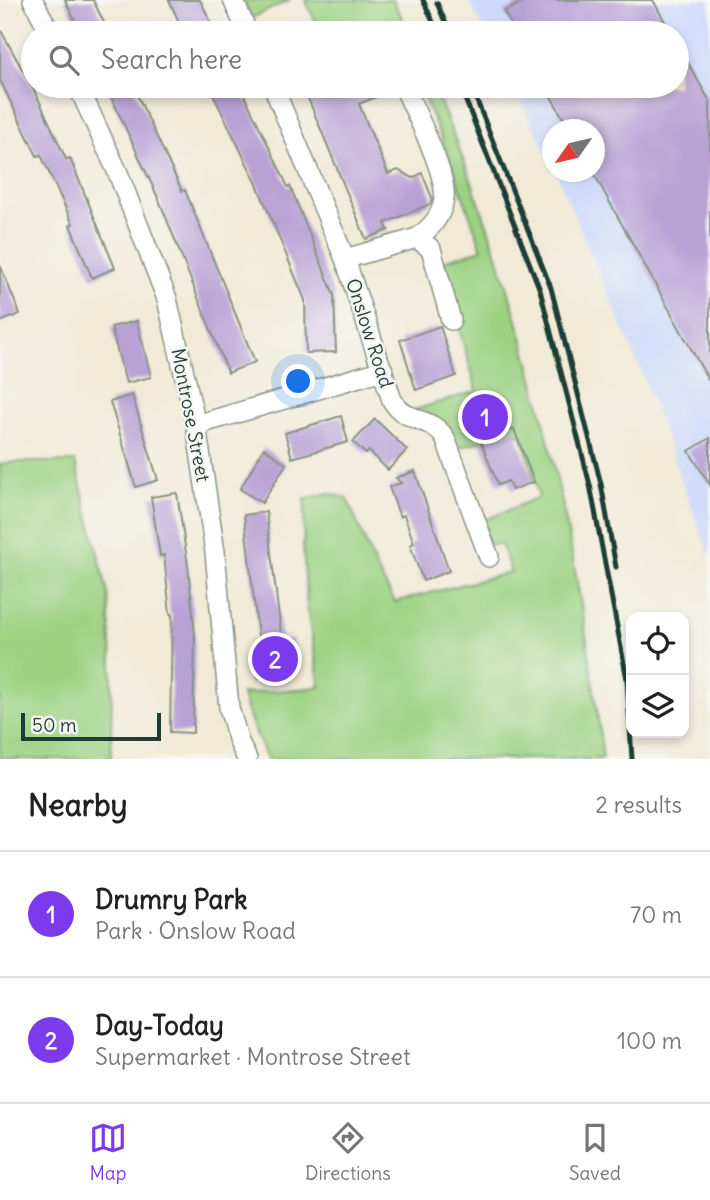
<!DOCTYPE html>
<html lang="en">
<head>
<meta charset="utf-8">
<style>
  :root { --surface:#fff; --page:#f2f2f2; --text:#222; --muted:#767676; --line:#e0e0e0; --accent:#7c3aed }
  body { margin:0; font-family:Delius,sans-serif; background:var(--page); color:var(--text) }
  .controls { position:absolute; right:21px; bottom:21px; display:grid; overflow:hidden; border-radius:14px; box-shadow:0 4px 10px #0003 }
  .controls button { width:63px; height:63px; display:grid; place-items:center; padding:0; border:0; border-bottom:2px solid var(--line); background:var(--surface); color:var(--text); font:35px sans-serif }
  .compass { position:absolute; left:542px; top:119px; width:63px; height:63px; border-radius:50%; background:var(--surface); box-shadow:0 4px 10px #0003; rotate:236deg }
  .scale { position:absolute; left:21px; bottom:18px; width:140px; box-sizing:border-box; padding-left:7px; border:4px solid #1f3d34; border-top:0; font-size:19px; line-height:24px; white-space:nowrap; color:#1f3d34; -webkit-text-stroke:5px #f6f6f2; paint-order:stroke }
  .you { position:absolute; left:299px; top:382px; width:24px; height:24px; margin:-18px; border:5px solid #fff; border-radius:50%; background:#1a73e8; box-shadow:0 0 0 10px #1a73e833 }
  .badge { display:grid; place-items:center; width:46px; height:46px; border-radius:50%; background:var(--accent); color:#fff; font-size:23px; font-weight:700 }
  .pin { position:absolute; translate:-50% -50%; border:4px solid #fff; box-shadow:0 2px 7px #0006 }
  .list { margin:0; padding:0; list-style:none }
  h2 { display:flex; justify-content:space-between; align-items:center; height:91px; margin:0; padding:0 28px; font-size:30px }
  h2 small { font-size:23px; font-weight:400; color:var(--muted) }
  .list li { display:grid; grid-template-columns:46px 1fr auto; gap:21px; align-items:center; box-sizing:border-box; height:126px; padding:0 28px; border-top:2px solid var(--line) }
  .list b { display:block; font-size:26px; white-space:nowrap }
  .list p { margin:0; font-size:23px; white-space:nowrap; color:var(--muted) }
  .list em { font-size:23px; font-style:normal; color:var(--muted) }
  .icon { flex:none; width:38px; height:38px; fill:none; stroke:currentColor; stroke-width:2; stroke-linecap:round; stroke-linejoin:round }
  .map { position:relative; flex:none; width:710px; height:759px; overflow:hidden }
  .search { position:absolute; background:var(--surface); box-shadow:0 4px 10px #0003; left:21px; right:21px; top:21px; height:77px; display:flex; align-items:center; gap:18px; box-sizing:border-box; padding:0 24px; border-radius:38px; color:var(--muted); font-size:26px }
  .sheet { height:343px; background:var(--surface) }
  nav { display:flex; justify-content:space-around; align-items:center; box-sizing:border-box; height:98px; border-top:2px solid var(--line); background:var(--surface); font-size:19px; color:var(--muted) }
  nav a { display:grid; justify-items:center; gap:4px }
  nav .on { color:var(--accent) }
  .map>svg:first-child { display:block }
  .built { fill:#cfdafa }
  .green { fill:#9dd283; stroke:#5e885c; stroke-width:2 }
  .building { fill:#b8a1d5 }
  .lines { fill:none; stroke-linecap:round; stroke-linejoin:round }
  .minor-casing { stroke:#889485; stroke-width:22 }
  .minor { stroke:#fff; stroke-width:19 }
  .rail { stroke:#1f3d34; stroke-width:5 }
  .labels { text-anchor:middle; stroke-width:5; stroke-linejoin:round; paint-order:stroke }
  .street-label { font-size:19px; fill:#1f3d34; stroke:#f6f6f2 }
</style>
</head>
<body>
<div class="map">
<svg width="710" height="759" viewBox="0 0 710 759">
  <rect width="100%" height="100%" fill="#f6f6f2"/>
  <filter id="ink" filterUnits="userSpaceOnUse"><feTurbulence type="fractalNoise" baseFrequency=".0143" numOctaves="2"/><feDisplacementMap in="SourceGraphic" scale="14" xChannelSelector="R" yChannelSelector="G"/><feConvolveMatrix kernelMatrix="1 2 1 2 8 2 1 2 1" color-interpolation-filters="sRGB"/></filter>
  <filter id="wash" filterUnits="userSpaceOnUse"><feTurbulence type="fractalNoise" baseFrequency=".00686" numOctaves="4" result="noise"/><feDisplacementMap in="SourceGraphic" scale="28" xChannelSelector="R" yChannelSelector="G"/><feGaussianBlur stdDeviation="1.57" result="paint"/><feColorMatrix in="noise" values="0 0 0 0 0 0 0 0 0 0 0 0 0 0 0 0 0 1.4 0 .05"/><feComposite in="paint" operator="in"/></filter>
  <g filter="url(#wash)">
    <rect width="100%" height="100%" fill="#f1ead6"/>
    <path class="built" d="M468,0h242v557l-68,-184 -86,-201h38v-42h-42v35l-38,-79h163v-53h-191z"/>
    <path class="green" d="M243,0h47l-38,18z
      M305,0h88l17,33h-14l-4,-7h-10l-15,7h-46z
      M419,86h14c93,212 143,444 170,673h-336l-21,-50 -4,-15 78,-7 -13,-79 -4,-60 2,-49 23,-6 19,5 29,70 19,34 116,-30 -10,-28 -12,1 -9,-23 59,-25 -16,-61 -10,-3 -57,15 -42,-38 63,-19 -37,-129 42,-13 -36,-100z
      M14,462h61l33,131 4,68 -1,98h-111v-295z"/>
    <g id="blocks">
      <path class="building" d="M65,0h28l16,33h-28z
        M169,0h31l16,33h-32z
        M526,0h127l18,33h-155l-12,-21z
        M0,29l37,67 29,63 4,-1 45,110 -23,10 -22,-53 3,-1 -32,-69 -4,1 -37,-76z
        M677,43l33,59v281l-116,-209v-44h-24l-25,-44h132z
        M106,86h27l49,105 3,-1 70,172 -27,11 -69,-173z
        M209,86h31l48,101 2,-1 44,109 2,57 -30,1 -1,-53 -49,-118z
        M303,86h89v4l-33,14 29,70 10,-4 15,8 9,-5 10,25 -2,6 -45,19 3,7 -22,9z
        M0,265l20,49 -20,8z
        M137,321l14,56 -25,6 -15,-56z
        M440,326l16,50 -40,14 -16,-50z
        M132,395l26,85 -22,7 -26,-85z
        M341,416l7,26 -56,16 -7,-25z
        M375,419l32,31 -19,20 -19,-19 -3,3 -13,-12z
        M514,429l20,53 -22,8 -4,-9 -10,4 -17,-43z
        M710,438v47l-21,-34z
        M264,448l22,16 -24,39 -22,-14z
        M415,471l34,100 -26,10 -13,-36 4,-2 -10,-28 -4,2 -11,-30 12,-4 -5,-5z
        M177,493l11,73 7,69 -2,98 -23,-1 2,-118h-2l-6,-59 -4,1 -9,-59z
        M266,512l16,129 10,-2 4,34 -38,5 -5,-33 6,-1 -15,-129z"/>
    </g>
  </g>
  <g filter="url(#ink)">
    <use href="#blocks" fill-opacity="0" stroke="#889485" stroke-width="2"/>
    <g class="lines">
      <g class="minor-casing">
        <path id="minor" d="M33,0l17,33
          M233,0l15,33
          M78,86l40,87 49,126 29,126 19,127 14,156 10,34 8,17
          M273,86l72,173 47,141c13,24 38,15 53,38l44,119
          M404,86c10,24 44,89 40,113 -3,18 -13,29 -27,39
          M345,259l72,-21 14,11 20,71
          M196,425l187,-55"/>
      </g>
      <use href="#minor" class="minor"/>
      <path class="rail" d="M423,0l15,33
        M437,3l13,30
        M460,86l80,204 50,195 37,194 5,80
        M471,86l80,202 50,196 15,83"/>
    </g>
  </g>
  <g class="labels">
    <g class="street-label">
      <text transform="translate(370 333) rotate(72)" y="7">Onslow Road</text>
      <text transform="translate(191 415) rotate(79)" y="7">Montrose Street</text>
    </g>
  </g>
</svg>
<div class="controls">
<button><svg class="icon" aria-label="locate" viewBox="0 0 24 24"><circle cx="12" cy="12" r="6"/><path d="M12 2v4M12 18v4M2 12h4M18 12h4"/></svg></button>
<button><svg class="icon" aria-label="layers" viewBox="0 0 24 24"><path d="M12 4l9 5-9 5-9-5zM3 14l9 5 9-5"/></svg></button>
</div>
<svg class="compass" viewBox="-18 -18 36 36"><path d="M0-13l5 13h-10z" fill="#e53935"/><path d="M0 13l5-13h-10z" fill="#767676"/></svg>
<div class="scale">50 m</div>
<div class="you"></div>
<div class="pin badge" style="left:485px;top:417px">1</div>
<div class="pin badge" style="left:275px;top:659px">2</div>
<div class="search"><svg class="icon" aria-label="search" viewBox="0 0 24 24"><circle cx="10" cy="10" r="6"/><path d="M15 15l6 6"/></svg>Search here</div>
</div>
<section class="sheet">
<h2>Nearby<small>2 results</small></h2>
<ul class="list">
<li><span class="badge">1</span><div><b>Drumry Park</b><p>Park · Onslow Road</p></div><em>70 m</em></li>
<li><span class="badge">2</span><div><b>Day-Today</b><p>Supermarket · Montrose Street</p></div><em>100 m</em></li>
</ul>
</section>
<nav>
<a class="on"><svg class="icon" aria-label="map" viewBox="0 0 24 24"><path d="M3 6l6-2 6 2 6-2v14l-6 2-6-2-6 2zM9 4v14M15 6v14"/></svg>Map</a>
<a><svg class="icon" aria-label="directions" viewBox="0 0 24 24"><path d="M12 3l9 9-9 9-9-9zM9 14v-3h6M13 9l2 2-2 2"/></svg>Directions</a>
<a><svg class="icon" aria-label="saved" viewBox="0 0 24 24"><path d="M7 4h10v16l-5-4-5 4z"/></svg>Saved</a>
</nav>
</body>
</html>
